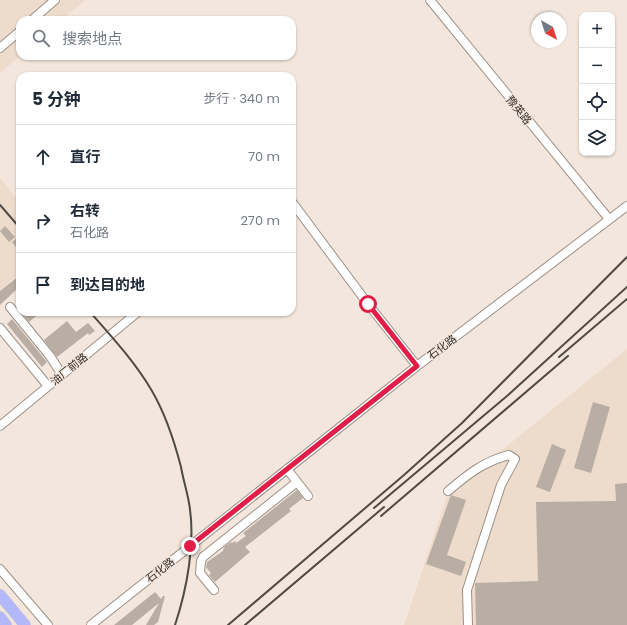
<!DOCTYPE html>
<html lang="zh">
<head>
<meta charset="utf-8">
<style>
  :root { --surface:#fff; --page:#f6f6f7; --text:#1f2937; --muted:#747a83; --line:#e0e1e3 }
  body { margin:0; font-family:Poppins,"Noto Sans SC",sans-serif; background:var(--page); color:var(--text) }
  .controls { position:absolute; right:12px; top:12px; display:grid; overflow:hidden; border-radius:8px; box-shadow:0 1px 3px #0004 }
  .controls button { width:36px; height:36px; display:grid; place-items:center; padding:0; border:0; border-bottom:1px solid var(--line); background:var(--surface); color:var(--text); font:20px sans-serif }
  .compass { position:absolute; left:531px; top:12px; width:36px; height:36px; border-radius:50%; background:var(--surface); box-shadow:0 1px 3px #0004; rotate:141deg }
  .stop { position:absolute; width:12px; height:12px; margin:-9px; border:3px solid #e11d48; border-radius:50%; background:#fff }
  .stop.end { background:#e11d48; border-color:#fff; box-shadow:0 1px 4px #0008 }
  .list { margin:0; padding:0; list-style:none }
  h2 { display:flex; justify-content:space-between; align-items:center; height:52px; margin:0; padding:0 16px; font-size:17px }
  h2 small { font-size:13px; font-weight:400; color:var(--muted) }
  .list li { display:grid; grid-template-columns:26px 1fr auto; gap:12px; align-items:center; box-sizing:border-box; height:64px; padding:0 16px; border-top:1px solid var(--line) }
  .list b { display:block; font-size:15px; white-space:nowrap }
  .list p { margin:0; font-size:13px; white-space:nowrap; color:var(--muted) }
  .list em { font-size:13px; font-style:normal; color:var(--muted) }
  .icon { flex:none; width:22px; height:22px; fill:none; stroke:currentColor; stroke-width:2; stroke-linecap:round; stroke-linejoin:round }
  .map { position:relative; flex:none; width:627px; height:625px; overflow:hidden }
  .search { position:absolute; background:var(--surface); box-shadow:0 1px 3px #0004; left:16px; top:16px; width:280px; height:44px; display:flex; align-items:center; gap:10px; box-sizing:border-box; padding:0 14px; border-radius:12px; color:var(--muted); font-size:15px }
  .panel { position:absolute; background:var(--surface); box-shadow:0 1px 3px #0004; left:16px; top:72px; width:280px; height:244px; border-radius:12px }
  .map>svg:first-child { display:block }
  .built { fill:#eddbcb }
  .building { fill:#b9aea3 }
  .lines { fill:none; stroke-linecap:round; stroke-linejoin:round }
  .minor-casing { stroke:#9c9087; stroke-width:10 }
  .major-casing { stroke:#cbcac9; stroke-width:12 }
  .minor { stroke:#fff; stroke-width:8 }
  .major { stroke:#b2b8fb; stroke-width:11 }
  .rail { stroke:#504a45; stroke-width:2 }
  .route { stroke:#e11d48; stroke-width:5 }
  .labels { text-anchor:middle; stroke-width:3; stroke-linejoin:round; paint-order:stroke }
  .street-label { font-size:11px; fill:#37322e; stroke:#f3e6dc }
</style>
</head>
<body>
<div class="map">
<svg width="627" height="625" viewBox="0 0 627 625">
  <rect width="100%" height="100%" fill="#f3e6dc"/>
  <path class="built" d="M0,0h85l-23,20h-42v36l-20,17z
    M0,178l20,24v71l-20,17z
    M627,349v276h-223l43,-129 -3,-4 29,-26 28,-15z"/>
  <path class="building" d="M5,226l10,11 -6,5 -9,-11z
    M17,238l3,4v10l-8,-10z
    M20,275v13l-3,3 -1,-1 -16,15v-14z
    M24,312h17l-12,10 -6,-8z
    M12,319l35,43 -5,5 -35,-43z
    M67,321l9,11 12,-9 7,8 -6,4 -1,-2 -31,24 -13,-17z
    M593,402l17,5 -19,66 -17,-5z
    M552,444l14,6 -16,42 -14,-5z
    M627,483v142h-151l-1,-42 63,-2 -2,-79 80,-1 -1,-17z
    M297,490l6,8 -14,11 2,2 -46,36 5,5 -35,30 -6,-7 2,-2 -5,-6 1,-4v-1l16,-11 1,-4 7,-5 1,1 3,-2 1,2 10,-7 -3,-3z
    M451,495l15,5 -19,55 19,7 -5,14 -35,-12z
    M155,592l6,7 2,-3h2l-7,26 -4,3h-8l13,-22 -27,22h-18z"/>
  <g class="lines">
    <g class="minor-casing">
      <path id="minor" d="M430,0l179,219
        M32,20l23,-20
        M0,48l20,-17
        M292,202l76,102 49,62
        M10,307l40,49 12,19
        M0,328l48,58
        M0,426l138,-114
        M287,469l21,27
        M448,491c19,-16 36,-30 61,-36l6,4 -14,26 -34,105 1,35
        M0,569l48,56
        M214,590l-14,-17 1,-12 2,-4 94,-75
        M91,625l326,-259 210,-160"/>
    </g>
    <g class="major-casing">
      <path id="major" d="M0,595l25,30
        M0,617l6,8"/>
    </g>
    <use href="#minor" class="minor"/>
    <use href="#major" class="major"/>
    <path class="rail" d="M0,205l20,23
      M90,312c22,25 45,50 62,79 14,24 22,49 29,76 2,12 6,24 8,36 7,38 -2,86 -14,122
      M559,357l68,-58
      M374,508l133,-112 120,-109
      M381,516l187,-160
      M228,625l176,-150 58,-52 165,-166
      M245,625l139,-118"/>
  </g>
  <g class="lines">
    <path class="route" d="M190,546l227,-180 -49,-62"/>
  </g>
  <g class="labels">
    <g class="street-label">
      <text transform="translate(519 110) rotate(51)" y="4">豫英路</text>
      <text transform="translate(442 347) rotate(-37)" y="4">石化路</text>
      <text transform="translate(69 369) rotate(-39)" y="4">油厂前路</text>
      <text transform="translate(160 570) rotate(-38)" y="4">石化路</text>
    </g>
  </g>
</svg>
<div class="controls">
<button>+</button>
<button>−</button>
<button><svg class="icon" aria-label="locate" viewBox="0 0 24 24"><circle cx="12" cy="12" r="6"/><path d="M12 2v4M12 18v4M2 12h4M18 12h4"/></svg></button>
<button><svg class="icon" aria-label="layers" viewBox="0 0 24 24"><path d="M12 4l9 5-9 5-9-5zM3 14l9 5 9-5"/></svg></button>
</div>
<svg class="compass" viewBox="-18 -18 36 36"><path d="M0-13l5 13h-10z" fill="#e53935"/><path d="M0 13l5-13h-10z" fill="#747a83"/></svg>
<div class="stop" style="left:368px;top:304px"></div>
<div class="stop end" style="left:190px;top:546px"></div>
<div class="search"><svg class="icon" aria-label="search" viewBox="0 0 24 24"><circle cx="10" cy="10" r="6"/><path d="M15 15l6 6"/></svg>搜索地点</div>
<section class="panel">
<h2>5 分钟<small>步行 · 340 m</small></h2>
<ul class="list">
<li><svg class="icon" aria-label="ahead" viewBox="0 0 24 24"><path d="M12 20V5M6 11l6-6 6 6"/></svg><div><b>直行</b></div><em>70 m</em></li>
<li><svg class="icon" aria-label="right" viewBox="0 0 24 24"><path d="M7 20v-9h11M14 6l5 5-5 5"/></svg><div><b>右转</b><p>石化路</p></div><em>270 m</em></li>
<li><svg class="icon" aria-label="arrive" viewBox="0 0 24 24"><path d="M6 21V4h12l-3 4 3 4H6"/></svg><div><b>到达目的地</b></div></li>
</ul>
</section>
</div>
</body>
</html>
